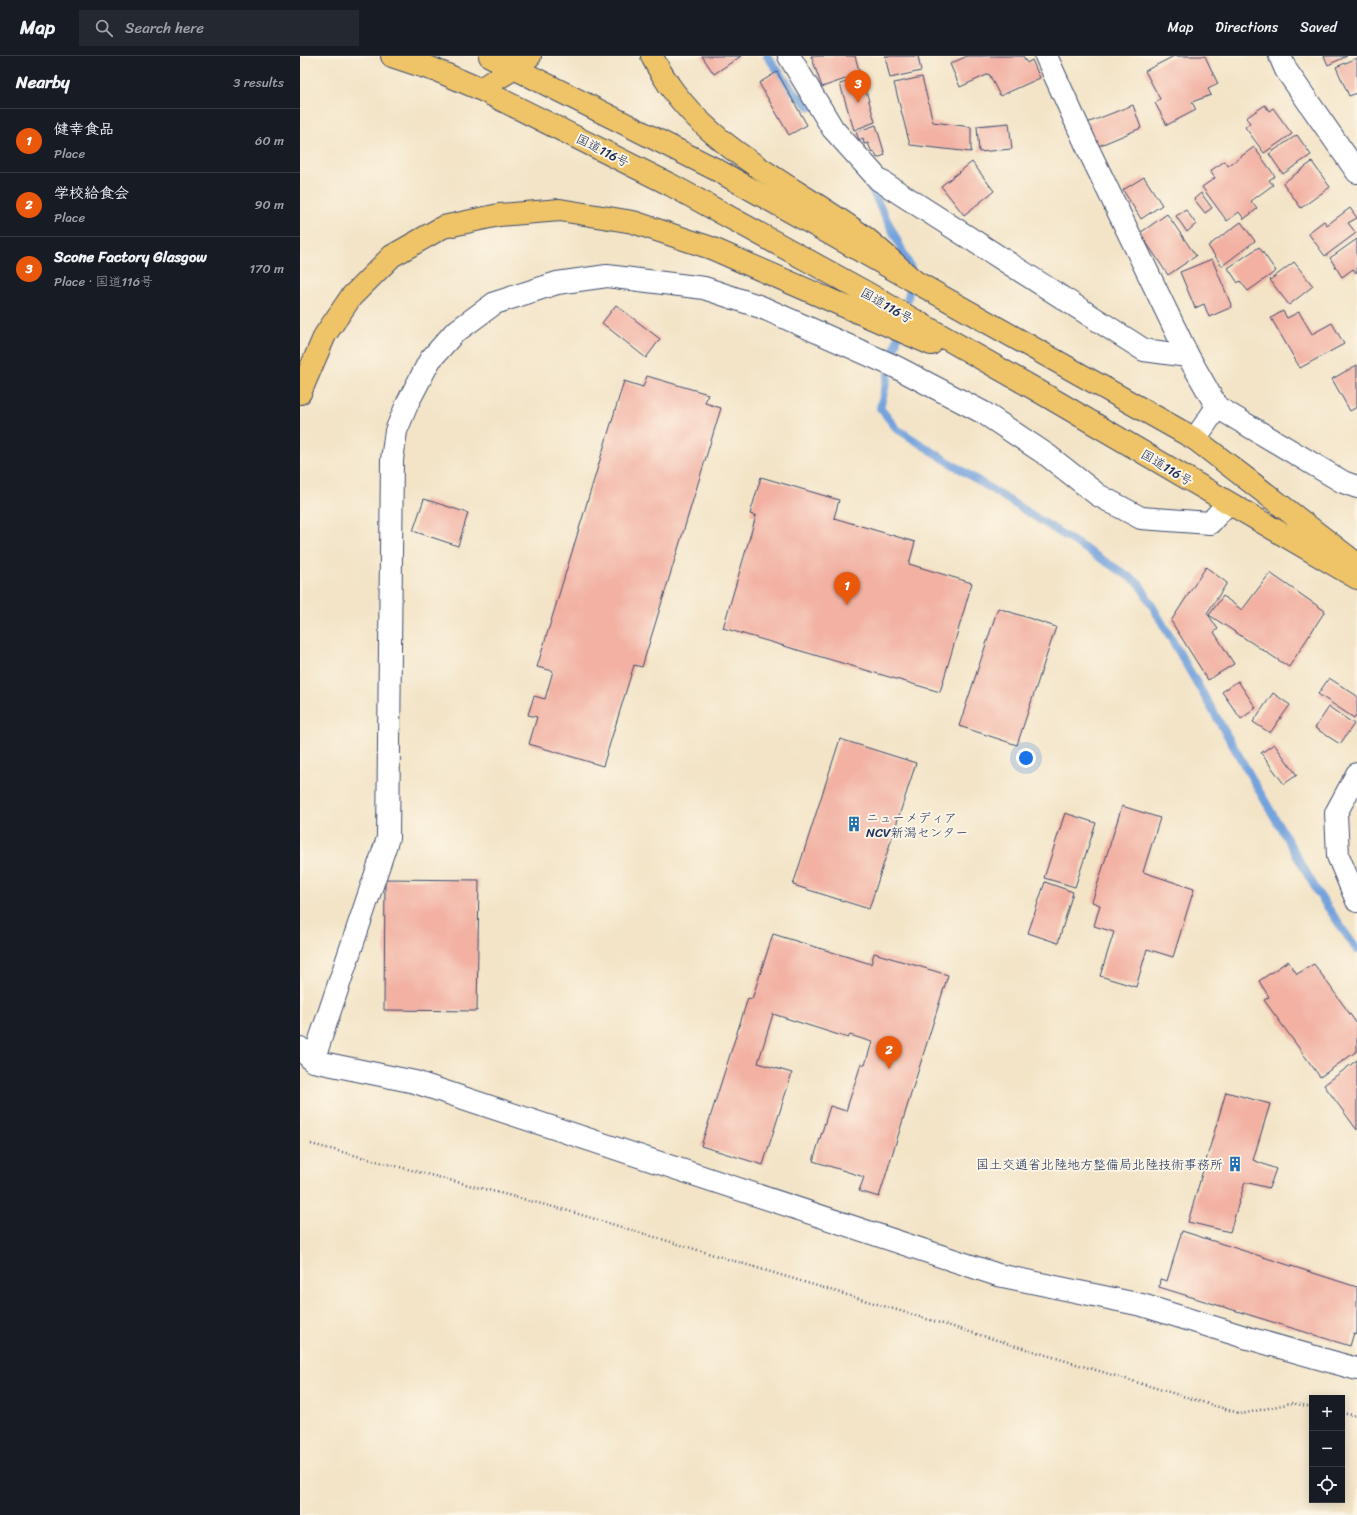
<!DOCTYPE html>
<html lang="en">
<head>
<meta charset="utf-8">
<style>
  :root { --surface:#171b24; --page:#242831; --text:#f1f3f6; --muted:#9ea1a6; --line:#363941; --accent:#ea580c }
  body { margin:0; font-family:Sriracha,"Klee One",sans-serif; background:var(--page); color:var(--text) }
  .controls { position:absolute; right:12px; bottom:12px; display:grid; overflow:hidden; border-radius:0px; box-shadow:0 2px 10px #0003 }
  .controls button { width:36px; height:36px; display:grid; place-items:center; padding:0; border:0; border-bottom:1px solid var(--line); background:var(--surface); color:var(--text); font:20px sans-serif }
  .you { position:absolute; left:726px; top:702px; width:14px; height:14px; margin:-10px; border:3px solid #fff; border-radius:50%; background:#1a73e8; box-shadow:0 0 0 6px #1a73e833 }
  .badge { display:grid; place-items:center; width:26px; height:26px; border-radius:50%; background:var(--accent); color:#fff; font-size:13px; font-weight:700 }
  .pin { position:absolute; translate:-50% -33px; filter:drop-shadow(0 1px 2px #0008) }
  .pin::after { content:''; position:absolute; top:21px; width:14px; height:12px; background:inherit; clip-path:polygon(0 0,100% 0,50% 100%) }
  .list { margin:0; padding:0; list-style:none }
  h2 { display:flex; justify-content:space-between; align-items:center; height:52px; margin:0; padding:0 16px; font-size:17px }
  h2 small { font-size:13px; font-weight:400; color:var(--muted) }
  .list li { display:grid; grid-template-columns:26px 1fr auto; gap:12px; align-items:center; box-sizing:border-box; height:64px; padding:0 16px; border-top:1px solid var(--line) }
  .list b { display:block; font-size:15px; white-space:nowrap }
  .list p { margin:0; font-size:13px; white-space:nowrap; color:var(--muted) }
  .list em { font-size:13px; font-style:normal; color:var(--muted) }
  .icon { flex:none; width:22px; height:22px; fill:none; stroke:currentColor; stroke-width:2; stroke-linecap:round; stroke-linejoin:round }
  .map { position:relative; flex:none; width:1057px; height:1459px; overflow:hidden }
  header { display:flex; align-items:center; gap:24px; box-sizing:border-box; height:56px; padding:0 20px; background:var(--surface); border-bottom:1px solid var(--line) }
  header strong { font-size:19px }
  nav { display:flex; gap:22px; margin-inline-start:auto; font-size:14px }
  .search { width:280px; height:36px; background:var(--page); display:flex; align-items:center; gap:10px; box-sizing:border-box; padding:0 14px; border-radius:0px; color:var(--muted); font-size:15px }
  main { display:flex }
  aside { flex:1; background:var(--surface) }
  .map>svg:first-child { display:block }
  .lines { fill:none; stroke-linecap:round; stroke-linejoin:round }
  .stream { stroke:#73a2dc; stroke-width:8 }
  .building { fill:#f2b1a3 }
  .minor-casing { stroke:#3b4a6e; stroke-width:24 }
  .trunk-casing { stroke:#3b4a6e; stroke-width:24 }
  .motorway-casing { stroke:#3b4a6e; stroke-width:24 }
  .path { stroke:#3b4a6e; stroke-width:2.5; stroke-dasharray:1 3; stroke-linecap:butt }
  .minor { stroke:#fff; stroke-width:22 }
  .trunk { stroke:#efc469; stroke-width:22 }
  .motorway { stroke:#efc469; stroke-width:22 }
  .labels { text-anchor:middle; stroke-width:4; stroke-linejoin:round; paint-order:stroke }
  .street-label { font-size:13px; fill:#1b2f5e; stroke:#fcf5e5 }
  .poi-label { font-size:13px; fill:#1b2f5e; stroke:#fcf5e5; text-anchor:start }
</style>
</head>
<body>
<header>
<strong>Map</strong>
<div class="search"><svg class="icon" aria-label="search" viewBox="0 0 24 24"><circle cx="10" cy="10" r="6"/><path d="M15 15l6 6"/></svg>Search here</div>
<nav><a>Map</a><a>Directions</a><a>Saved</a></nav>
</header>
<main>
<aside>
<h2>Nearby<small>3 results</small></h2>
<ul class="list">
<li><span class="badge">1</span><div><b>健幸食品</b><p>Place</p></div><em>60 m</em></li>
<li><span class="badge">2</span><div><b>学校給食会</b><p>Place</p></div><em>90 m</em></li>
<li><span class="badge">3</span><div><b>Scone Factory Glasgow</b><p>Place · 国道116号</p></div><em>170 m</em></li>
</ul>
</aside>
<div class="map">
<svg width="1057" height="1459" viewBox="0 0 1057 1459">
  <rect width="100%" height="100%" fill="#fcf5e5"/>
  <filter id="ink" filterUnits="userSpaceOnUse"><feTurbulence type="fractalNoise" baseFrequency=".025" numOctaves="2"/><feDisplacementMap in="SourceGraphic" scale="8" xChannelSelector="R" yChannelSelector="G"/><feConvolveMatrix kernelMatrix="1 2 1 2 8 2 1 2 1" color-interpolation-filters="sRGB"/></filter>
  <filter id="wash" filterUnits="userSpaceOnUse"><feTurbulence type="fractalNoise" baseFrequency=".012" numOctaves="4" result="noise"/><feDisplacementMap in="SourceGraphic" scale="16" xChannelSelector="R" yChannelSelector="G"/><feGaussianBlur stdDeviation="0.9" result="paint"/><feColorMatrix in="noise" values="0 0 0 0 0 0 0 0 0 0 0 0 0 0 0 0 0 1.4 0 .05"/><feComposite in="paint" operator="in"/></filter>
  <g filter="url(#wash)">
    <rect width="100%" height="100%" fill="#f3e4c7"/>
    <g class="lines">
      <path class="stream" d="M467,0l27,36 16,15
        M566,122l45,90
        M604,256l8,-31
        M599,275l-19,77 17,21 242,154 181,313 37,54"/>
    </g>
    <g id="blocks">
      <path class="building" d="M402,0h39l-27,18z
        M511,0h44l5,18 -38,13z
        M585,0h33l3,15 -31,7z
        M667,0h56l4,7 5,-3 8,18 -40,18 -11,-22 -29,13 -10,-23z
        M874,0h31l13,28 -10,5 3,6 -19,7 4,8 -29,15 -12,-22 5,-4 -15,-28z
        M1024,0h23l-19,9z
        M1057,2v35l-8,3 -13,-29z
        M477,16l30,53 -18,10 -30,-52z
        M562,21l13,45 -21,8 -14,-46z
        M622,21l11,45 38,5v25l-61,-7 -16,-62z
        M833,49l8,23 -45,19 -9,-24z
        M965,49l4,6 4,-3 19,26 -28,19 -19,-26 5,-4 -4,-5z
        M709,67l3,26 -33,3 -2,-26z
        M576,69l9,30 -8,3 -3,-7 -2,2 -4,-10 -4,1 -1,-6 -4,2 -3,-8z
        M997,79l14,20 -28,19 -14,-20z
        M954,91l21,29 -6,4 4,5 -22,16 6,8 -13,10 -5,-7 -12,9 -25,-34 13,-9 -5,-7 15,-10 3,5z
        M672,106l22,29 -30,24 -23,-29z
        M1012,106l18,25 -29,21 -18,-25z
        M844,121l18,28 -21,14 -18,-29z
        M901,137l11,15 -7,5 -11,-14z
        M1050,152l7,10 -9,5 8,10 -31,23 -17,-23 16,-12 3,4z
        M886,154l10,14 -9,8 -11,-16z
        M867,158l29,42 -28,19 -28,-42z
        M941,166l14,19 -33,25 -14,-20z
        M1057,183v33l-1,1 -3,-4 -11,8 -12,-19z
        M959,191l17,24 -28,20 -8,-10 -2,2 -10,-15z
        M912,203l20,48 -23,10 -5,-13 -9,4 -15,-36z
        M994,206l19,24 -24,19 -19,-25z
        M316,249l44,34 -14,19 -44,-35z
        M983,255l4,7 12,-6 13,22 20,-11 12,21 -44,24 -29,-50z
        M1057,309v42l-7,4 -18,-32z
        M347,320l61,18 -3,9 16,5 -79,259 -8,-2 -31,101 -74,-22 8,-27 -9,-2 6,-19 11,3 8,-28 -16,-4 87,-286 19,6z
        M461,421l78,23 -5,18 81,24 -6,22 63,19 -32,109 -217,-64 33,-112 -6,-2z
        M124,443l44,14 -10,33 -45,-15z
        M906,511l21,16 -20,30 11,16 -4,3 20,32 -26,16 -37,-59z
        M970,517l55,38 -36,56 -80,-52 14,-19 19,14z
        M698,552l58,19 -39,118 -58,-19z
        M1029,622l28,18v17l-3,5 -36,-24z
        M938,625l18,27 -15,11 -19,-27z
        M973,637l17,12 -20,28 -17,-11z
        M1029,651l25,17 -14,20 -25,-16z
        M540,683l76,24 -47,146 -76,-24z
        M974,688l23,31 -13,9 -23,-31z
        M822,750l38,12 -17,54 51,17 -21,68 -26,-8 -11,38 -36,-11 14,-44 -20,-6 6,-21 -8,-3z
        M765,757l31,10 -21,64 -31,-9z
        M85,823l94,1 -2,131 -93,-1z
        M745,826l28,10 -15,51 -30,-10z
        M473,878l98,30 3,-11 74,22 -69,222 -20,-6 5,-14 -51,-16 17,-55 16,5 15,-47 4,1 7,-23 -22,-7 -2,3 -75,-24 -15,49 34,10 -29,92 -62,-19 47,-148 4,1z
        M988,905l9,13 17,-10 43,60v27l-37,26 -56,-77 5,-3 -10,-16z
        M1057,1004v70l-33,-45z
        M926,1036l44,12 -17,56 23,9 -7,19 -24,-6 -15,50 -42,-10z
        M882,1175l175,56v47l-3,-1 -4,13 -191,-59 1,-8 7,2z"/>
    </g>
  </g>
  <g filter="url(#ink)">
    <use href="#blocks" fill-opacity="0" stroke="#3b4a6e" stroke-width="1"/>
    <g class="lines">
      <g class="minor-casing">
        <path id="minor" d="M489,0l44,73 46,51 265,170 44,6
          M746,0l44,97 98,203 29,51 -22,32
          M980,0l6,14 71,102
          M917,351l126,75 14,5
          M1057,718l-21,39 2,43 19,45
          M0,992l13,13 102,21 583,193 144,30 106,33 109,31
          M13,1005l75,-223 4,-378 4,-29 12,-29 22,-42 24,-27 41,-30 62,-20 50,-7 97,12 57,19 133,59 90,47 63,42 51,40 43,23 69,5 18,-20"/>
      </g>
      <g class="trunk-casing">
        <path id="trunk" d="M190,0l225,113 480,270 162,125
          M117,6l63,27 191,96 194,107 170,97 322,189
          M0,337l25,-58 26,-38 41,-41 51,-29 56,-12 61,-5 73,12 78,26 220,96"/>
      </g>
      <g class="motorway-casing">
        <path id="motorway" d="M92,0l42,14
          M352,0c4,10 11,19 17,29 48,69 128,102 194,151 17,13 33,29 50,44
          M180,33l35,-21 15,-12"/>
      </g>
      <path class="path" d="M11,1088l254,66 677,204 49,-11 21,4
        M1042,1357l15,3"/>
      <use href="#minor" class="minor"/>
      <use href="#trunk" class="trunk"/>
      <use href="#motorway" class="motorway"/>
    </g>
  </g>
  <defs>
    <g id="building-bare" transform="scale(1.2)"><path d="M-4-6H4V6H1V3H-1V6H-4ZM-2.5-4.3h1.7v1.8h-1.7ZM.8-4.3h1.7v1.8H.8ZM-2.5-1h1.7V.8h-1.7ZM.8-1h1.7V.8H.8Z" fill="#1f6fb2" stroke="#fcf5e5" stroke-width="2.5" paint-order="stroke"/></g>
  </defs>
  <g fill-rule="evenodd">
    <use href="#building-bare" x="554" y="768"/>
    <use href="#building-bare" x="935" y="1108"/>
  </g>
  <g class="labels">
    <g class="street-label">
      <text transform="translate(303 94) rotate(27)" y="5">国道116号</text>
      <text transform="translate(587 249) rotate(30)" y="5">国道116号</text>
      <text transform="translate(867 411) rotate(31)" y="5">国道116号</text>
    </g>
    <g class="poi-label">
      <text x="566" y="766">ニューメディア<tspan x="566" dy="15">NCV新潟センター</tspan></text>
      <text x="923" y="1113" text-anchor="end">国土交通省北陸地方整備局北陸技術事務所</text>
    </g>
  </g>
</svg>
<div class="controls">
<button>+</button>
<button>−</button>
<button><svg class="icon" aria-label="locate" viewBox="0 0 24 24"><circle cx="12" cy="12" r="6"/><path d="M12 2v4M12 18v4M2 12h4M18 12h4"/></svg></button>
</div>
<div class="you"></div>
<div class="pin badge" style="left:547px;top:549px">1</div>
<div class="pin badge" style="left:589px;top:1013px">2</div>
<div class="pin badge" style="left:558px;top:47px">3</div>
</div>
</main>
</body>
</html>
